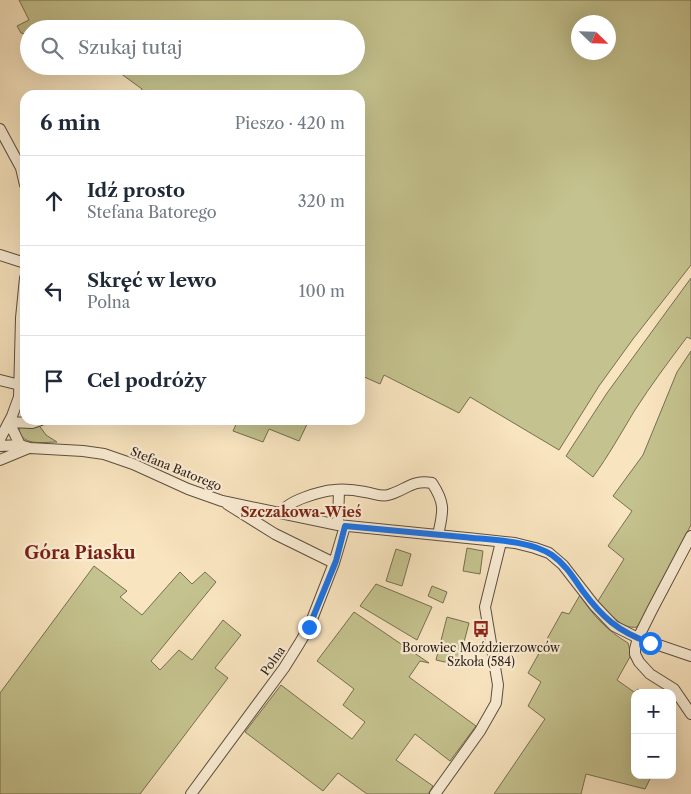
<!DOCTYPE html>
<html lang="pl">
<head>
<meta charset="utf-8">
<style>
  :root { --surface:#fff; --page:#f6f6f7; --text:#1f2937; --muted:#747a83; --line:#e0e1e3 }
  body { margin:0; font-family:"Libre Caslon Text",serif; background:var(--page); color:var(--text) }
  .controls { position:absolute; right:15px; bottom:15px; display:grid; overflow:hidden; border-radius:10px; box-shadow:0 5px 20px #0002 }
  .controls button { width:45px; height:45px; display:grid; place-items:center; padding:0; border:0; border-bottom:1px solid var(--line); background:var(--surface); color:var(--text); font:25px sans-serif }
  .compass { position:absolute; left:571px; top:15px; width:45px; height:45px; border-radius:50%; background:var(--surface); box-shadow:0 5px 20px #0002; rotate:113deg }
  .stop { position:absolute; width:15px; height:15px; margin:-11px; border:4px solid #1a73e8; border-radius:50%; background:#fff }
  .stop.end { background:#1a73e8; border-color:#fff; box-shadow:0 1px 5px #0008 }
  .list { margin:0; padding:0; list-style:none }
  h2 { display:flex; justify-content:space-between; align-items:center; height:65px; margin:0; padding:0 20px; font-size:21px }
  h2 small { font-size:16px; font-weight:400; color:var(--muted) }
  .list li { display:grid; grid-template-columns:32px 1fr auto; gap:15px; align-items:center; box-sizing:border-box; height:90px; padding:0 20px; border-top:1px solid var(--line) }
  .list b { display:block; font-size:19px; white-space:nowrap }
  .list p { margin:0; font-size:16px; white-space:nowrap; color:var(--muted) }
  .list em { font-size:16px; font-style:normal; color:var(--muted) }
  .icon { flex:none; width:28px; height:28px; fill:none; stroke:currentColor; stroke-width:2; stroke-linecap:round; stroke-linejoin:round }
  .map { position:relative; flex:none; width:691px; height:794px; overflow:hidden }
  .search { position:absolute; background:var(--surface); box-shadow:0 5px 20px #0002; left:20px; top:20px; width:345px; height:55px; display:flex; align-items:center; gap:12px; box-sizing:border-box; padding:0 18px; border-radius:28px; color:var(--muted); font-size:19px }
  .panel { position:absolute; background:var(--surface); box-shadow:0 5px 20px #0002; left:20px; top:90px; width:345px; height:335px; border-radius:15px }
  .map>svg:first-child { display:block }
  .green { fill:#c4c28e; stroke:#776f51; fill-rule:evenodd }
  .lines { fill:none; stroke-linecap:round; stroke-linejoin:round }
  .minor-casing { stroke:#5e4e3f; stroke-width:12 }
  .minor { stroke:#faedd5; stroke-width:10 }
  .route { stroke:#1a73e8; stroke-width:6 }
  .labels { text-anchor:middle; stroke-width:4.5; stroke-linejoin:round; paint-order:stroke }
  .street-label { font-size:12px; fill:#2a1c14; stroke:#faedd5 }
  .poi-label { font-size:12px; fill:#2a1c14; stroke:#faedd5 }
  .neighbourhood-label { font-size:14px; font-weight:bold; fill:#7a1f14; stroke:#faedd5 }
  .district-label { font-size:18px; font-weight:bold; fill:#7a1f14; stroke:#faedd5 }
</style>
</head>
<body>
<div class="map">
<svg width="691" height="794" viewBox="0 0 691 794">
  <rect width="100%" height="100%" fill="#f8e4bf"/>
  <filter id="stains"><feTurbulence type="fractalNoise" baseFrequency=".004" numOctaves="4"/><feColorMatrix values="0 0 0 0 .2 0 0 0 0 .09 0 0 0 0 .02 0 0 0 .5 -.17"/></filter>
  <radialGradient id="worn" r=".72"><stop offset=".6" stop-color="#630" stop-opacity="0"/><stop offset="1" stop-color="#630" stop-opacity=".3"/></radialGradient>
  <path class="green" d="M19,0h672v265l-58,74 -34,47 -40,64 -89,-53 -11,16 -75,-38 -4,9 -20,-9v-280h-220l2,-6 -22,-16 -20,-7h256v-37h-327v6l-8,-2 -4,-7 12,-6zM578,22h30v30h-30z
    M691,278v61l-4,-2c-18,24 -36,48 -52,73 -14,23 -26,45 -42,67l-27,-21 41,-63z
    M691,351v174l-49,94 -5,8c-15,3 -29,-15 -39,-26l26,-42 -16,-13 24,-35 -19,-15 30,-41 34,-83z
    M238,420h71l-10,21 -30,-12 -6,13 -30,-11z
    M38,424l8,11 11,7c-14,0 -38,5 -38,-15z
    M467,548l16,3 -3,23 -17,-3z
    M396,549l15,5 -9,32 -16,-5z
    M94,566l33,25 -7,6 22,18 38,-43 12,12 13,-12 11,10 -65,79 9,9 19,-20 13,10 31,-40 18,15 -26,33 13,10 -88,116h-140v-101z
    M376,584l56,23 -15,33 -57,-34z
    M432,586l15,6 -4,11 -15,-7z
    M580,595c12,20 28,36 48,48l3,12 -14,25 17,12 4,-3 5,4h-8v82h17l-7,14 -59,-15 -5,20h-87l51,-75 -17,-13 13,-24 -13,-9 34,-61 7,2z
    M354,612l75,51 -9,-2 -11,16 67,49 -26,35 -35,-27 -19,26 37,26 -5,8h-61l-29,-21 -15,18 -78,-59 36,-47 71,54 13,-17 -22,-17 11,-16 -37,-28z
    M447,617l22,6 -11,42 -22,-5z"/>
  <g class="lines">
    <g class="minor-casing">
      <path id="minor" d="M0,129l21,39 4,17
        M0,255l25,8
        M0,380l20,5
        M9,422l23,1 9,-3
        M9,422l11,23
        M0,439l12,-23 7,-19 2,-79 4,-40
        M0,446l20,-1 10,3 53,3 21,3 29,10 55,25 34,12 116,24 139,14 38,4 20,5 14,5 14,12 31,40 20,21 24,12 53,18
        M0,460l29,-12
        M227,504l48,30 59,29
        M282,512c5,-11 39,-21 52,-22 10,-1 21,0 31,2 8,1 15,5 23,3 17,-4 24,-16 44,-12 14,21 11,29 6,52
        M338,525l1,-35
        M691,536l-39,74 -14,28 -3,11v5l4,8 11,12 24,15 17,25
        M191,794l93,-126 15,-24 10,-17 25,-64 11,-37
        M435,794l45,-63 16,-28 2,-18 -13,-78 16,-65"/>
    </g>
    <use href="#minor" class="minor"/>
  </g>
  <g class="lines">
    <path class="route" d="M309,627l27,-66 9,-35c39,4 79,7 118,11 26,3 67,3 89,18 13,9 21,22 30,35 20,27 35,41 68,53"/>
  </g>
  <defs>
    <g id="bus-bare" transform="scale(1.35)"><path d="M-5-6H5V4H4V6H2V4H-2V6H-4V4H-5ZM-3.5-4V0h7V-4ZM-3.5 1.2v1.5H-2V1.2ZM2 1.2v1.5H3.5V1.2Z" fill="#8f2418" stroke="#faedd5" stroke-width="2.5" paint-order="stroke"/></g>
  </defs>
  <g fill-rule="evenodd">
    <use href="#bus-bare" x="481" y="629"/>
  </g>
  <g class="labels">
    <g class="street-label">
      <text transform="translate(176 469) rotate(22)" y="4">Stefana Batorego</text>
      <text transform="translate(273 661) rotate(-55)" y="4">Polna</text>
    </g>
    <g class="poi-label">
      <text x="481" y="652">Borowiec Moździerzowców<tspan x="481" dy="14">Szkoła (584)</tspan></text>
    </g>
    <g class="neighbourhood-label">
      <text x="301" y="517">Szczakowa-Wieś</text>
    </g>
    <g class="district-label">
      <text x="80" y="559">Góra Piasku</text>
    </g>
  </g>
  <rect width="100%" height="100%" filter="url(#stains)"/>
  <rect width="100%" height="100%" fill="url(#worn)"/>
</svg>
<div class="controls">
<button>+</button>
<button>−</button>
</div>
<svg class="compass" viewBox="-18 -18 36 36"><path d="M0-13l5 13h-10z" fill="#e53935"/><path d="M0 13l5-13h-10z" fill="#747a83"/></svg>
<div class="stop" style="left:650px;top:643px"></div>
<div class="stop end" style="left:309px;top:627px"></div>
<div class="search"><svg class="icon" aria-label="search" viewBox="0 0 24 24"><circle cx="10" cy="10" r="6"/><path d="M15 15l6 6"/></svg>Szukaj tutaj</div>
<section class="panel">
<h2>6 min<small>Pieszo · 420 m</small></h2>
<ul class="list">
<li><svg class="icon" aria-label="ahead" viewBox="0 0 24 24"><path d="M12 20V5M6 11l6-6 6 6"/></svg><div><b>Idź prosto</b><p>Stefana Batorego</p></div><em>320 m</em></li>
<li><svg class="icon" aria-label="left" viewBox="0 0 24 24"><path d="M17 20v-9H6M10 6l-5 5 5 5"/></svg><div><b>Skręć w lewo</b><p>Polna</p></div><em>100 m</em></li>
<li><svg class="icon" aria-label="arrive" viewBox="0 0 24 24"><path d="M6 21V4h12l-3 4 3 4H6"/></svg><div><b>Cel podróży</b></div></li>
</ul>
</section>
</div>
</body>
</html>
